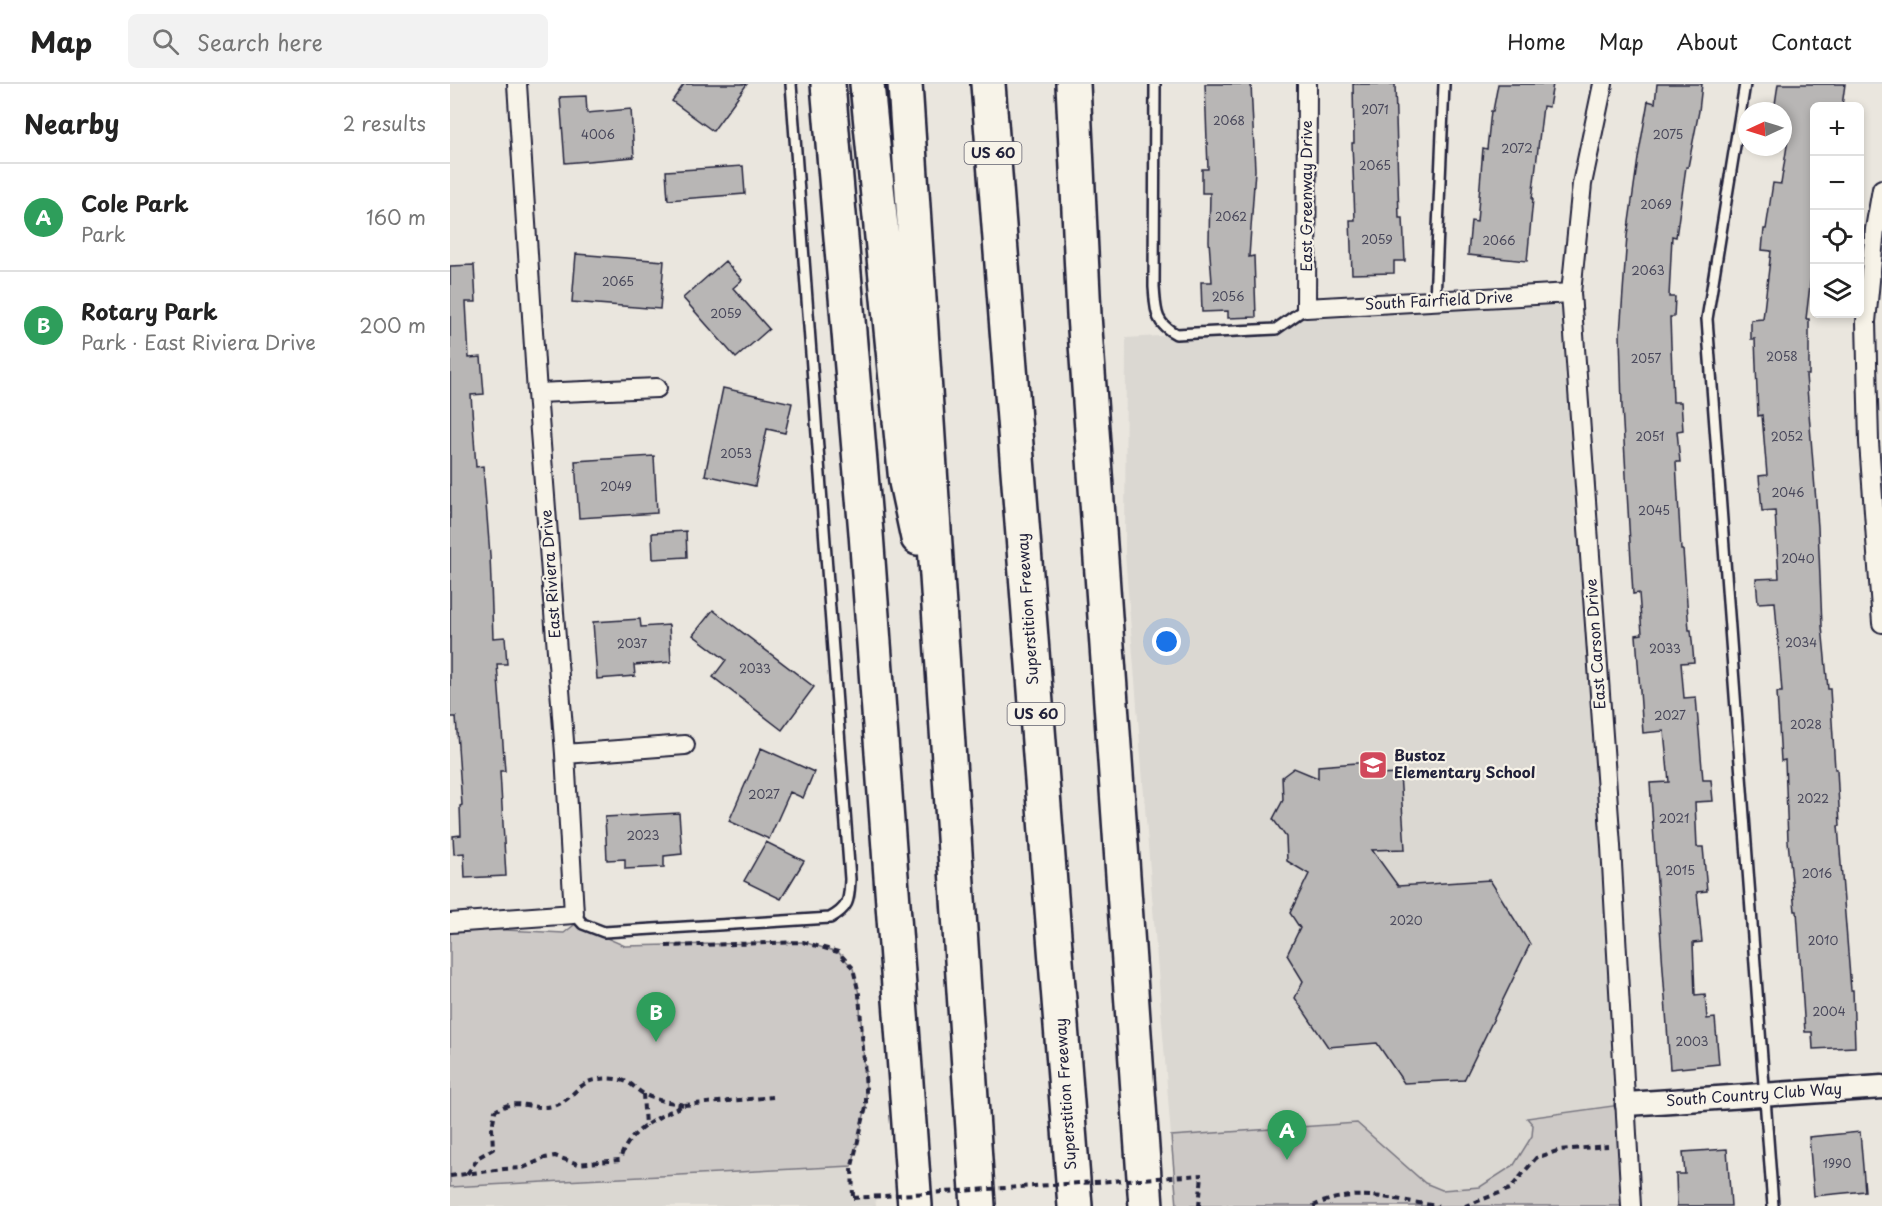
<!DOCTYPE html>
<html lang="en">
<head>
<meta charset="utf-8">
<style>
  :root { --surface:#fff; --page:#f2f2f2; --text:#222; --muted:#767676; --line:#e0e0e0; --accent:#ea580c }
  body { margin:0; font-family:"Playpen Sans",sans-serif; background:var(--page); color:var(--text) }
  .controls { position:absolute; right:18px; top:18px; display:grid; overflow:hidden; border-radius:9px; box-shadow:0 3px 9px #0003 }
  .controls button { width:54px; height:54px; display:grid; place-items:center; padding:0; border:0; border-bottom:2px solid var(--line); background:var(--surface); color:var(--text); font:30px sans-serif }
  .compass { position:absolute; left:1288px; top:18px; width:54px; height:54px; border-radius:50%; background:var(--surface); box-shadow:0 3px 9px #0003; rotate:266deg }
  .you { position:absolute; left:717px; top:558px; width:21px; height:21px; margin:-15px; border:4px solid #fff; border-radius:50%; background:#1a73e8; box-shadow:0 0 0 9px #1a73e833 }
  .badge { display:grid; place-items:center; width:39px; height:39px; border-radius:50%; background:var(--accent); color:#fff; font-size:20px; font-weight:700 }
  .pin { position:absolute; translate:-50% -50px; filter:drop-shadow(0 2px 3px #0008) }
  .pin::after { content:''; position:absolute; top:32px; width:21px; height:18px; background:inherit; clip-path:polygon(0 0,100% 0,50% 100%) }
  .list { margin:0; padding:0; list-style:none }
  h2 { display:flex; justify-content:space-between; align-items:center; height:78px; margin:0; padding:0 24px; font-size:26px }
  h2 small { font-size:20px; font-weight:400; color:var(--muted) }
  .list li { display:grid; grid-template-columns:39px 1fr auto; gap:18px; align-items:center; box-sizing:border-box; height:108px; padding:0 24px; border-top:2px solid var(--line) }
  .list b { display:block; font-size:22px; white-space:nowrap }
  .list p { margin:0; font-size:20px; white-space:nowrap; color:var(--muted) }
  .list em { font-size:20px; font-style:normal; color:var(--muted) }
  .icon { flex:none; width:33px; height:33px; fill:none; stroke:currentColor; stroke-width:2; stroke-linecap:round; stroke-linejoin:round }
  .map { position:relative; flex:none; width:1432px; height:1122px; overflow:hidden }
  header { display:flex; align-items:center; gap:36px; box-sizing:border-box; height:84px; padding:0 30px; background:var(--surface); border-bottom:2px solid var(--line) }
  header strong { font-size:28px }
  nav { display:flex; gap:33px; margin-inline-start:auto; font-size:21px }
  .search { width:420px; height:54px; background:var(--page); display:flex; align-items:center; gap:15px; box-sizing:border-box; padding:0 21px; border-radius:9px; color:var(--muted); font-size:22px }
  main { display:flex }
  aside { flex:1; background:var(--surface) }
  .map>svg:first-child { display:block }
  .built { fill:#dbd8d2 }
  .green { fill:#cdc9c6; stroke:#787680; stroke-width:1.5 }
  .building { fill:#b8b6b5; stroke:#22223b; stroke-width:1.5 }
  .lines { fill:none; stroke-linecap:round; stroke-linejoin:round }
  .service-casing { stroke:#22223b; stroke-width:14 }
  .minor-casing { stroke:#22223b; stroke-width:22 }
  .tertiary-casing { stroke:#22223b; stroke-width:27 }
  .motorway-casing { stroke:#22223b; stroke-width:38 }
  .path { stroke:#22223b; stroke-width:4; stroke-dasharray:6 4.5; stroke-linecap:butt }
  .service { stroke:#f7f3e8; stroke-width:9 }
  .minor { stroke:#f7f3e8; stroke-width:18 }
  .tertiary { stroke:#f7f3e8; stroke-width:22 }
  .motorway { stroke:#f7f3e8; stroke-width:33 }
  .path-bridge { stroke:#22223b; stroke-width:4; stroke-dasharray:6 4.5; stroke-linecap:butt }
  .labels { text-anchor:middle; stroke-width:4.5; stroke-linejoin:round; paint-order:stroke }
  .number-label { font-size:12px; fill:#48475a }
  .shield { fill:#f7f3e8; stroke:#62616f; stroke-width:1.5 }
  .shield-label { font-size:14px; font-weight:bold; fill:#22223b }
  .street-label { font-size:15px; fill:#22223b; stroke:#f7f3e8 }
  .poi-label { font-size:15px; font-weight:bold; fill:#22223b; stroke:#f7f3e8; text-anchor:start }
</style>
</head>
<body>
<header>
<strong>Map</strong>
<div class="search"><svg class="icon" aria-label="search" viewBox="0 0 24 24"><circle cx="10" cy="10" r="6"/><path d="M15 15l6 6"/></svg>Search here</div>
<nav><a>Home</a><a>Map</a><a>About</a><a>Contact</a></nav>
</header>
<main>
<aside>
<h2>Nearby<small>2 results</small></h2>
<ul class="list">
<li><span class="badge" style="background:#2e9e5b">A</span><div><b>Cole Park</b><p>Park</p></div><em>160 m</em></li>
<li><span class="badge" style="background:#2e9e5b">B</span><div><b>Rotary Park</b><p>Park · East Riviera Drive</p></div><em>200 m</em></li>
</ul>
</aside>
<div class="map">
<svg width="1432" height="1122" viewBox="0 0 1432 1122">
  <rect width="100%" height="100%" fill="#eae6de"/>
  <filter id="ink" filterUnits="userSpaceOnUse"><feTurbulence type="fractalNoise" baseFrequency=".0167" numOctaves="2"/><feDisplacementMap in="SourceGraphic" scale="12" xChannelSelector="R" yChannelSelector="G"/><feConvolveMatrix kernelMatrix="1 2 1 2 8 2 1 2 1" color-interpolation-filters="sRGB"/></filter>
  <g filter="url(#ink)">
    <path class="built" d="M1121,209l56,811 -99,15 5,6 -1,11 -18,29 -16,15 -18,7 -38,3 -17,-7 -68,-60 -186,13 -46,-582 1,-216 150,-9 30,-21z
      M402,1082l1,31h22l1,9h-426v-19z"/>
    <path class="green" d="M133,834l12,15 30,13 178,-4 35,10 15,16 6,26 7,95v18l-14,59 -402,21v-260l114,6z
      M1177,1020l4,102h-454l-6,-70 186,-13 68,60 17,7 38,-3 34,-22 18,-29 1,-11 -6,-7z"/>
    <path class="building" d="M234,0h63l-34,47 -41,-30z
      M755,0h46l4,86 -6,87 5,-1 2,61 -28,1v-7l-26,1 -1,-30h11l-3,-41 1,-48h-8v-24h6z
      M903,0h42l4,134h4l2,43h-11v12l-42,1 -2,-54h5l-3,-77h2z
      M1048,0h55l-4,23 -6,-1 -11,93h1l-6,62 -59,-6 3,-34 6,1 6,-74 4,1 4,-38h2z
      M1207,0h45l-3,27 -11,56h-2l-10,70 -4,-1 -3,61h6l-1,20h-4l3,85h8l2,28 -6,1 3,31h-4l5,88h2l6,80h2l3,32 -13,1 3,35 12,-1 7,83h8l2,21 -18,1 2,45h6l4,44 -10,1 5,50 -9,1 2,52 10,-1 2,25 8,-1 4,46 -49,5 -20,-286 19,-1 -5,-51 -21,2 -7,-98 6,-1 -3,-41 -6,1 -11,-187 -2,-73 7,-98 11,-78 10,-57 7,2z
      M1328,0h67l-3,22h-27v137l-9,76h3v56h-3l12,152 4,99 6,63h2l5,80h2l3,57h-2l13,164h2l2,57 -42,2 -1,-17h-7l-8,-121h-2l-7,-70 -3,-81 -4,1 -4,-69h5l-7,-90 -17,1 -2,-24 23,-1 -4,-68 -13,1 -3,-35 8,-1 -5,-60 -4,1 -3,-77h-4v-19l12,-1 8,-68 -9,-1 2,-21h2l7,-46 8,1 7,-45 -5,-1v-27h-9z
      M136,12l1,17 44,-4 3,48 -69,6 -5,-66z
      M293,82l2,28 -77,6 -2,-29z
      M126,170l88,7 -4,48 -88,-7z
      M275,177l17,19 -9,8 36,41 -33,29 -53,-60z
      M24,181l2,37h-10l3,56 12,-1 3,37 -13,1 5,72 7,-1 7,89 3,83 12,-1 2,27h-10l8,107h-5l6,105 -41,2 -1,-25 -10,1 -1,-18 8,-1 -1,-29 2,-1 -6,-88h-6v-451z
      M273,304l69,15 -7,30 -18,-4 -12,57 -50,-11z
      M204,372l3,57 -78,5 -4,-57z
      M236,447l1,26 -34,2 -1,-26z
      M263,526l101,77 -32,43 -69,-53 13,-17 -33,-25z
      M190,535l1,8 28,-2 2,37 -37,3 1,11 -38,3 -4,-57z
      M311,664l53,24 -11,26 -13,-6 -21,47 -40,-18z
      M920,678l7,13 23,-1 5,75 -33,1 26,36 92,-6 40,64 -66,136 -60,3 -27,-40 -49,4 -33,-49 8,-17 -16,-26 13,-27 -10,-15 19,-39 -22,-13 -1,-24 -13,-18 10,-19 -1,-23 12,-9 24,10v-12z
      M229,729l3,41 -18,2v11l-39,2v-10l-18,1 -2,-43z
      M316,758l38,19 -23,38 -37,-18z
      M1410,1048l5,59 -51,5 -5,-59z
      M1277,1065l4,57h-54l-1,-32h9l-2,-22z"/>
    <g class="lines">
      <g class="service-casing">
        <path id="service" d="M705,0l-1,203c2,22 0,36 22,47l100,-5 30,-21
          M1295,0l-38,235 66,887
          M985,217l9,-217
          M124,830l9,10 21,8 226,-14c20,-11 19,-19 20,-39l-59,-795"/>
      </g>
      <g class="minor-casing">
        <path id="minor" d="M857,0l-1,224 265,-15
          M1153,0l-21,100 -11,109 40,553 20,360
          M1432,105l-7,40 -9,93 3,120 13,181
          M87,309l120,-5
          M115,670l120,-9
          M0,839l124,-9 -9,-160 -28,-361 -20,-309"/>
      </g>
      <g class="tertiary-casing">
        <path id="tertiary" d="M1177,1020l255,-17"/>
      </g>
      <g class="motorway-casing">
        <path id="motorway" d="M378,0l38,449 49,673
          M417,0l39,398 12,56
          M455,0l73,1122
          M538,0l87,1122
          M623,0l11,231 62,891"/>
      </g>
      <path class="path" d="M216,862l137,-4 35,10 15,16 6,26 7,95v18l-14,59 1,32
        M193,1010l2,32
        M234,1021l89,-8
        M0,1092l54,-7 19,-1 22,-10 10,-2 23,8 42,-4c8,-30 38,-43 64,-55 -13,-3 -28,-4 -40,-11 -6,-3 -10,-8 -15,-11 -12,-6 -29,-6 -41,-1 -13,6 -20,21 -35,24 -24,5 -34,-10 -58,5l-3,17 1,21 -14,8 -12,17
        M749,1122l3,-31
        M863,1122c43,-20 80,-6 125,0
        M1015,1122l45,-17 26,-31 24,-8 48,-4"/>
      <use href="#service" class="service"/>
      <use href="#minor" class="minor"/>
      <use href="#tertiary" class="tertiary"/>
      <use href="#motorway" class="motorway"/>
      <path class="path-bridge" d="M403,1114l349,-23"/>
    </g>
  </g>
  <defs>
    <g id="school-square" transform="scale(1.5)"><rect x="-9" y="-9" width="18" height="18" rx="4" fill="#d1495b" stroke="#f7f3e8"/><path d="M0-5L7-2L0 1L-7-2ZM-4 1L0 2.5L4 1V4Q0 6-4 4Z" fill="#fff"/></g>
  </defs>
  <g fill-rule="evenodd">
    <use href="#school-square" x="923" y="681"/>
  </g>
  <g class="labels">
    <g class="number-label">
      <text x="925" y="30">2071</text>
      <text x="779" y="41">2068</text>
      <text x="148" y="55">4006</text>
      <text x="1218" y="55">2075</text>
      <text x="1067" y="69">2072</text>
      <text x="925" y="86">2065</text>
      <text x="1206" y="125">2069</text>
      <text x="781" y="137">2062</text>
      <text x="927" y="160">2059</text>
      <text x="1049" y="161">2066</text>
      <text x="1198" y="191">2063</text>
      <text x="168" y="202">2065</text>
      <text x="778" y="217">2056</text>
      <text x="276" y="234">2059</text>
      <text x="1332" y="277">2058</text>
      <text x="1196" y="279">2057</text>
      <text x="1200" y="357">2051</text>
      <text x="1337" y="357">2052</text>
      <text x="286" y="374">2053</text>
      <text x="166" y="407">2049</text>
      <text x="1338" y="413">2046</text>
      <text x="1204" y="431">2045</text>
      <text x="1348" y="479">2040</text>
      <text x="1351" y="563">2034</text>
      <text x="182" y="564">2037</text>
      <text x="1215" y="569">2033</text>
      <text x="305" y="589">2033</text>
      <text x="1220" y="636">2027</text>
      <text x="1356" y="645">2028</text>
      <text x="314" y="715">2027</text>
      <text x="1363" y="719">2022</text>
      <text x="1224" y="739">2021</text>
      <text x="193" y="756">2023</text>
      <text x="1230" y="791">2015</text>
      <text x="1367" y="794">2016</text>
      <text x="956" y="841">2020</text>
      <text x="1373" y="861">2010</text>
      <text x="1379" y="932">2004</text>
      <text x="1242" y="962">2003</text>
      <text x="1387" y="1084">1990</text>
    </g>
    <g class="shield">
      <rect x="514.5" y="58" width="57" height="22" rx="4.5"/>
      <rect x="557.5" y="619" width="57" height="22" rx="4.5"/>
    </g>
    <g class="shield-label">
      <text x="543" y="74">US 60</text>
      <text x="586" y="635">US 60</text>
    </g>
    <g class="street-label">
      <text transform="translate(857 112) rotate(-90)" y="5">East Greenway Drive</text>
      <text transform="translate(989 217) rotate(-3)" y="5">South Fairfield Drive</text>
      <text transform="translate(101 490) rotate(-94)" y="5">East Riviera Drive</text>
      <text transform="translate(578 525) rotate(-94)" y="5">Superstition Freeway</text>
      <text transform="translate(1146 560) rotate(-94)" y="5">East Carson Drive</text>
      <text transform="translate(616 1010) rotate(-94)" y="5">Superstition Freeway</text>
      <text transform="translate(1304 1011) rotate(-4)" y="5">South Country Club Way</text>
    </g>
    <g class="poi-label">
      <text x="944" y="677">Bustoz<tspan x="944" dy="17">Elementary School</tspan></text>
    </g>
  </g>
</svg>
<div class="controls">
<button>+</button>
<button>−</button>
<button><svg class="icon" aria-label="locate" viewBox="0 0 24 24"><circle cx="12" cy="12" r="6"/><path d="M12 2v4M12 18v4M2 12h4M18 12h4"/></svg></button>
<button><svg class="icon" aria-label="layers" viewBox="0 0 24 24"><path d="M12 4l9 5-9 5-9-5zM3 14l9 5 9-5"/></svg></button>
</div>
<svg class="compass" viewBox="-18 -18 36 36"><path d="M0-13l5 13h-10z" fill="#e53935"/><path d="M0 13l5-13h-10z" fill="#767676"/></svg>
<div class="you"></div>
<div class="pin badge" style="left:837px;top:1076px;background:#2e9e5b">A</div>
<div class="pin badge" style="left:206px;top:958px;background:#2e9e5b">B</div>
</div>
</main>
</body>
</html>
